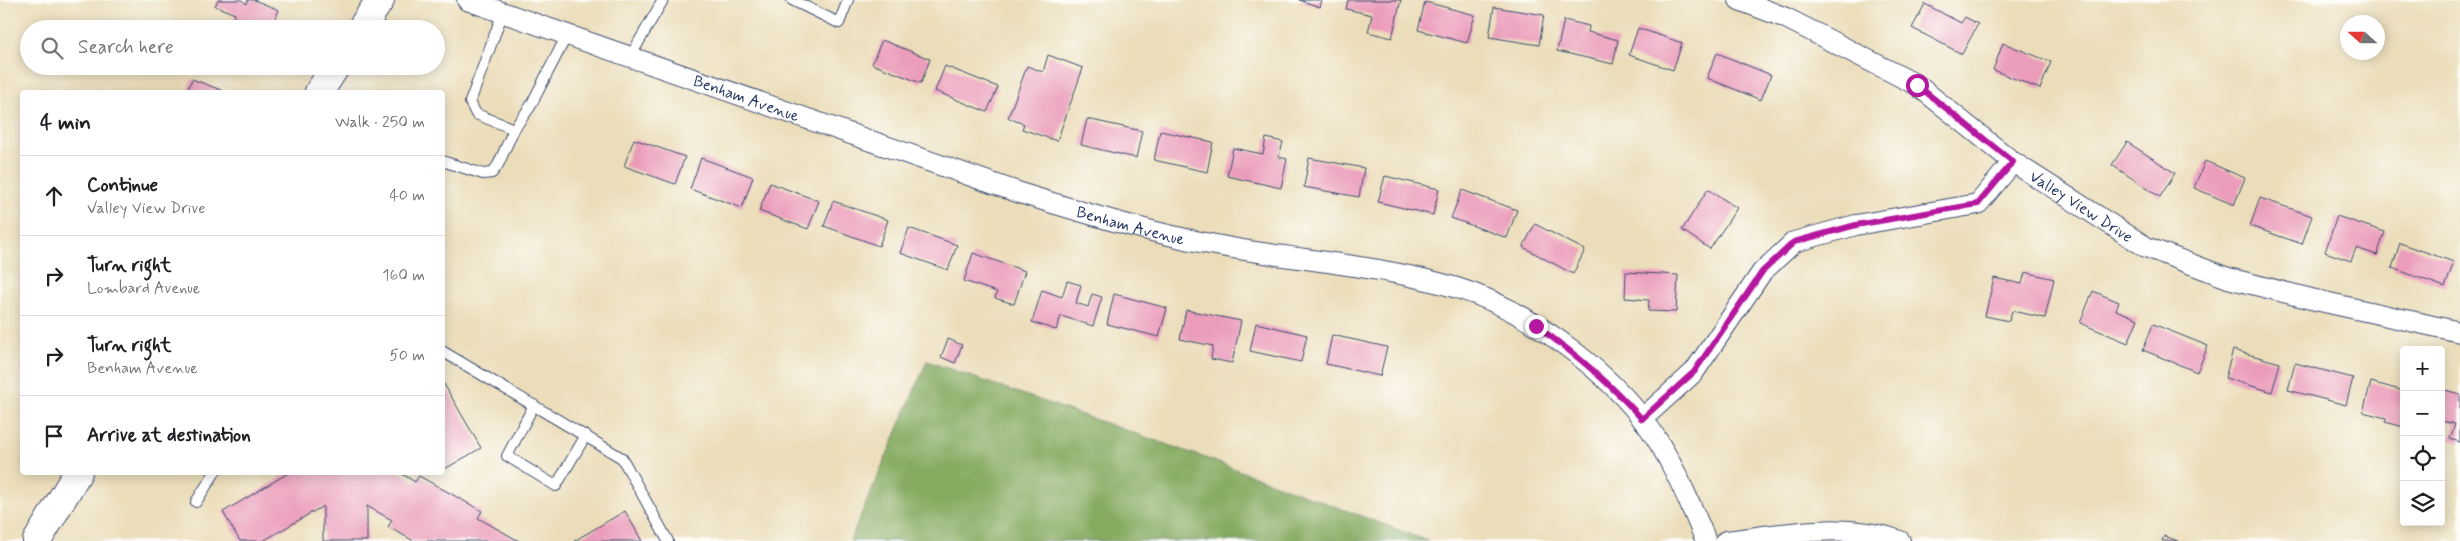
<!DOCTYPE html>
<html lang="en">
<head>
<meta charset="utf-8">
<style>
  :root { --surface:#fff; --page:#f6f6f6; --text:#202124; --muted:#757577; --line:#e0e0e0 }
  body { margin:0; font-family:Mynerve,sans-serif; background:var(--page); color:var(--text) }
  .controls { position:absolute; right:15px; bottom:15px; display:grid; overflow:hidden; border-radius:5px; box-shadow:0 2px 12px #0003 }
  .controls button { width:45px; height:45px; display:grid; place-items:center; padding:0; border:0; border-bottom:1px solid var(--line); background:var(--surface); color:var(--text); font:25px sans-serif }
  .compass { position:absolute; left:2340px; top:15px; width:45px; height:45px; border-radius:50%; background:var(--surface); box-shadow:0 2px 12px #0003; rotate:291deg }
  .stop { position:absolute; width:15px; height:15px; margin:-11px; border:4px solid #b5179e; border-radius:50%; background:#fff }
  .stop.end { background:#b5179e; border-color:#fff; box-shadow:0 1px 5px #0008 }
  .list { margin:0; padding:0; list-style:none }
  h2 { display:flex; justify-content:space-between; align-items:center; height:65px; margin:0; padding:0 20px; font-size:21px }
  h2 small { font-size:16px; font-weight:400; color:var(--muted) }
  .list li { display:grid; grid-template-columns:32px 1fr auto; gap:15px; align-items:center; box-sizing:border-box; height:80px; padding:0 20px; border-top:1px solid var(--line) }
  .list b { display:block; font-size:19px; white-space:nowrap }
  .list p { margin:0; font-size:16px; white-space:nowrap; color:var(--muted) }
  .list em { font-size:16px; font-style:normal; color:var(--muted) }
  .icon { flex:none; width:28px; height:28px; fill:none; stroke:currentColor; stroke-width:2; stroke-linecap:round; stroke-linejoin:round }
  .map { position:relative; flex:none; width:2460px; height:541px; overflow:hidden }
  .search { position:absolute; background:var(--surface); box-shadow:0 2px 12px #0003; left:20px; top:20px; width:425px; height:55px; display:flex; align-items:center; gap:12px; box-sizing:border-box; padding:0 18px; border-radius:28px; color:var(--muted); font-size:19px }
  .panel { position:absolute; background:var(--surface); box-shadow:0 2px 12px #0003; left:20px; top:90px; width:425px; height:385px; border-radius:5px }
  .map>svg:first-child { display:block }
  .forest { fill:#85aa60; stroke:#506c5f }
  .building { fill:#eb9cbb }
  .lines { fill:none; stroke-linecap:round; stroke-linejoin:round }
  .lane-casing { stroke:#3a496c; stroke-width:12 }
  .street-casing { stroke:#3a496c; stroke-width:22 }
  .secondary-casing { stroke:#3a496c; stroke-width:30 }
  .lane { stroke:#fff; stroke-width:10 }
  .street { stroke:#fff; stroke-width:20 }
  .secondary { stroke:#fff; stroke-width:28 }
  .route { stroke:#b5179e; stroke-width:6 }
  .labels { text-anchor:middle; stroke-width:4.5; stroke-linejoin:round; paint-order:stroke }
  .street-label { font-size:16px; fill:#1b2f5e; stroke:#fdfcf7 }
</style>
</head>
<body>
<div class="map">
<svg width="2460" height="541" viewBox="0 0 2460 541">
  <rect width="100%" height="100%" fill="#fdfcf7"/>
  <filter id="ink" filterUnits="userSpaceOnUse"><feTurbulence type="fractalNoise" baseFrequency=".02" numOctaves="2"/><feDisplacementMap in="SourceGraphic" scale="10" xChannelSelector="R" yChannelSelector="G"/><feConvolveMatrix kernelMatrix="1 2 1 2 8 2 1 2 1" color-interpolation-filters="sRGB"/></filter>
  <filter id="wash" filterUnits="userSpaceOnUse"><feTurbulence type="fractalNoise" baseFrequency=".0096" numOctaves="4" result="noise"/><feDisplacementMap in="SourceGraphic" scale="20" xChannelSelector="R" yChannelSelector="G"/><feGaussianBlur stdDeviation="1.12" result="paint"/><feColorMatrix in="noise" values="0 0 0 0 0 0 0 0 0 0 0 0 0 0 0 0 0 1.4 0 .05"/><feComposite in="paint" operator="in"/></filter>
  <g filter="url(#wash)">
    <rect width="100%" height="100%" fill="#ebddb9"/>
    <path class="forest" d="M927,361l273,95 228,85h-578z"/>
    <g id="blocks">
      <path class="building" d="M218,0h24l4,4 2,-4h6l25,10 -8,19h-34l1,-3 -6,-2 3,-10 -20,-8z
        M1299,0h23l-2,7z
        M1348,0h53l-9,38 -24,-6 4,-17 -26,-6z
        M1425,2l50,13 -8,28 -49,-13z
        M1925,4l36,19 4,-6 13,7 -16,30 -50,-26z
        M1494,7l50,8 -5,30 -50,-8z
        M1564,20l25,6 -1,6 30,8 -5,24 -56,-13z
        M1638,28l44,15 -9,27 -44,-15z
        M882,40l48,19 -9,24 -49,-19z
        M2003,43l48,19 -11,27 -47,-19z
        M1717,53l54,22 -10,25 -54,-22z
        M1048,55l35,13 -26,73 -35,-12 2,-5 -16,-6 19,-52 16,6z
        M945,66l53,21 -11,25 -52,-21z
        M192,79l29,11 -1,2h-33z
        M1087,119l55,12 -6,27 -55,-13z
        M1160,131l53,11 -6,30 -53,-12z
        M1266,138l17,4 -4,15 8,2 -6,29 -54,-12 6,-28 30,6z
        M634,139l51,18 -10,27 -51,-18z
        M2127,142l48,31 -15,24 -48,-32z
        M701,158l52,19 -11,31 -52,-19z
        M1309,158l55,10 -5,29 -55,-10z
        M2205,161l40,17 -11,27 -40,-17z
        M1385,176l54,13 -6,26 -55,-13z
        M770,183l49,18 -11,28 -49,-18z
        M1708,189l29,19 -27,41 -28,-19z
        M1462,190l55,20 -10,28 -56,-20z
        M2260,198l52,18 -10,28 -52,-18z
        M833,201l55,19 -9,26 -55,-20z
        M2337,216l48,16 -8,23 -21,-7 -5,13 -26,-9z
        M1535,224l50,26 -12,24 -50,-27z
        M909,228l48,17 -9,25 -48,-17z
        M2400,243l54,19 -9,25 -53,-19z
        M973,253l52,18 -11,33 -19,-6 2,-6 -33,-11z
        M1626,272l52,3 -2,37 -28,-1 1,-11 -24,-2z
        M2025,272l29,7 -9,39 -33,-7 -3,10 -24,-5 9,-38 28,6z
        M1067,281l14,4 -5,18 12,4 4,-13 10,3 -9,29 -32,-10 -5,14 -24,-8 10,-32 20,7z
        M2093,291l26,11 -3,8 22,9 -10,24 -48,-20z
        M1114,294l53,14 -8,29 -52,-13z
        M1186,310l55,11 -9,42 -21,-4 2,-13 -33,-7z
        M1256,323l51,12 -6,27 -51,-11z
        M2153,324l55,22 -11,26 -54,-22z
        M1332,335l55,12 -7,29 -54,-12z
        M948,339l14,6 -7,18 -14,-6z
        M2233,350l47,13 -8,29 -47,-14z
        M2295,363l58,15 -7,27 -58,-15z
        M2371,382l33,9v36l-19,-5 1,-4 -23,-6z
        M444,384l37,64 -38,22 -1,-85z
        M2445,390l15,4v48l-10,-3 5,-15 -14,-3v-20z
        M290,472h109l16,10 4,-6 63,35 -4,7 41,23h-105l-26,-14 4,-7 -25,-14v35h-44v-35l-60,35h-23l-17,-29z
        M625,511l17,30h-68z
        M2164,536l14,5h-16z"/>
    </g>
  </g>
  <g filter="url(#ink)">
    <use href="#blocks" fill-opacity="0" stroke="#3a496c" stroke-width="1"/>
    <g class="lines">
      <g class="lane-casing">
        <path id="lane" d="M792,0l47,23 9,-23
          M503,12l-33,90 6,12 38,15 16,-22 37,-72
          M630,57l33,-57
          M442,161l41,13 9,-1 6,-8 16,-36
          M442,351l180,107 46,83
          M534,405l-27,51 49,30 30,-51
          M196,502l19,-30"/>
      </g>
      <g class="street-casing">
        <g id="street">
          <path id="s1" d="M467,0l556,194c68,21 138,42 209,54 75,13 152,18 225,40 67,20 142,76 185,130 28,36 46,81 64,123"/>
          <path id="s2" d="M1739,0l47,18 131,67 96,77 133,85 82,31 83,21 149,33"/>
          <path d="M1642,419l52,-47 68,-100 32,-30 62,-17 122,-21 35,-42"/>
          <path d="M1726,541c58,-7 118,-20 174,0"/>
        </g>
      </g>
      <g class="secondary-casing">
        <path id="secondary" d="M361,29l19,-29
          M319,92l17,-26
          M37,541l41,-69"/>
      </g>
      <use href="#lane" class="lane"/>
      <use href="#street" class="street"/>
      <use href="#secondary" class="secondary"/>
    </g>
  </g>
  <g class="lines" filter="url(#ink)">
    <path class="route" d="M1536,326c39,27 74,57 106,93l52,-47 68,-100 32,-30 62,-17 122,-21 35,-42 -96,-77"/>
  </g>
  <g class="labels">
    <g class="street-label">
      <text dy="6" stroke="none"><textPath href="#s1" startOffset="296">Benham Avenue</textPath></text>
      <text dy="6" stroke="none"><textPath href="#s2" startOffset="402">Valley View Drive</textPath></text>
      <text dy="6" stroke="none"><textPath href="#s1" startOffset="701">Benham Avenue</textPath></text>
    </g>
  </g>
</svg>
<div class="controls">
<button>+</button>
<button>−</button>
<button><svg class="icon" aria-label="locate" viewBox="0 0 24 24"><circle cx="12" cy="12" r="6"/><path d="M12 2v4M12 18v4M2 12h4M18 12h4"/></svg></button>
<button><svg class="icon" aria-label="layers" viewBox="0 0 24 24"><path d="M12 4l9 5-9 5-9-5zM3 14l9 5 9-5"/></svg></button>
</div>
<svg class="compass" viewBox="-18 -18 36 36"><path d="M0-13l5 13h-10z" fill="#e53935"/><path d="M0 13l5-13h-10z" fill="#757577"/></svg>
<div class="stop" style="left:1917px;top:85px"></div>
<div class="stop end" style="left:1536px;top:326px"></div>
<div class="search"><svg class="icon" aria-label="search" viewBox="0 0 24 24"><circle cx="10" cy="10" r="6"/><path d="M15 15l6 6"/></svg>Search here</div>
<section class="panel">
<h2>4 min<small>Walk · 250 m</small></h2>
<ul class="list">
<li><svg class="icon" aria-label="ahead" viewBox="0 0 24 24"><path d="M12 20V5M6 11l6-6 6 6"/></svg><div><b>Continue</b><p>Valley View Drive</p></div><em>40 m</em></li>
<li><svg class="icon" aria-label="right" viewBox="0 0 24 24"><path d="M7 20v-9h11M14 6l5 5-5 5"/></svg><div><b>Turn right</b><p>Lombard Avenue</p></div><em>160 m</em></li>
<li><svg class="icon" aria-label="right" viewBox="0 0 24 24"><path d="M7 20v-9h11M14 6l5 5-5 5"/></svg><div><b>Turn right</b><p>Benham Avenue</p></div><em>50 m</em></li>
<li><svg class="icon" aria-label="arrive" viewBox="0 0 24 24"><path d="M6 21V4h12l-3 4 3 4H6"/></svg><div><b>Arrive at destination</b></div></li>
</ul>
</section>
</div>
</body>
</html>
